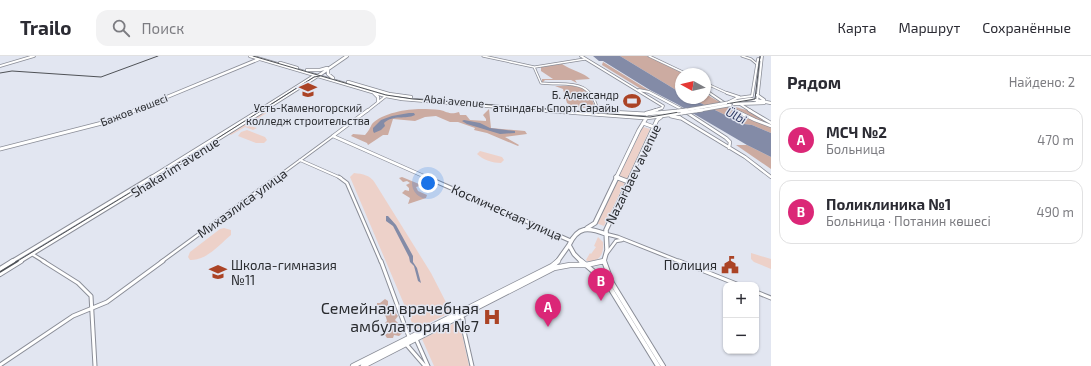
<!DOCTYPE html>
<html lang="ru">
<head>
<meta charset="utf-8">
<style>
  :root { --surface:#fff; --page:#f2f2f3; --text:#2b2b33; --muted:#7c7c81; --line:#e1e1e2; --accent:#db2777 }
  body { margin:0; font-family:"Exo 2",sans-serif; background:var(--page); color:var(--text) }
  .controls { position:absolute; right:12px; bottom:12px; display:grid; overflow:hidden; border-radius:8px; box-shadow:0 1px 3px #0004 }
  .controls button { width:36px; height:36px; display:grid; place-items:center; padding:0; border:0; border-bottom:1px solid var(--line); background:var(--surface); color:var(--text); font:20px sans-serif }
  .compass { position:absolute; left:675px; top:12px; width:36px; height:36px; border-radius:50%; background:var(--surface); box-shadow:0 1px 3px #0004; rotate:278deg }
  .you { position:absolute; left:428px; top:127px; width:14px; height:14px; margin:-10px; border:3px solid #fff; border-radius:50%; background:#1a73e8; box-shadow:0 0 0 6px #1a73e833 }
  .badge { display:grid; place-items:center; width:26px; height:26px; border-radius:50%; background:var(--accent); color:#fff; font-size:13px; font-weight:700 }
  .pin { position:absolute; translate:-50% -33px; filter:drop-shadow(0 1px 2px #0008) }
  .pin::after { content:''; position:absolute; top:21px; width:14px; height:12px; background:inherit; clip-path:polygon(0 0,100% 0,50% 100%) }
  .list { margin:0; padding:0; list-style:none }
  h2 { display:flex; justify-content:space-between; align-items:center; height:52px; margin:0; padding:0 16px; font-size:17px }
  h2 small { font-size:13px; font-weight:400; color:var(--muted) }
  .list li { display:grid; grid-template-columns:26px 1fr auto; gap:12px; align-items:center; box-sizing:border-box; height:64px; margin:0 8px 8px; padding:0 8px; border:1px solid var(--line); border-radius:12px }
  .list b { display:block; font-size:15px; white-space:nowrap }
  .list p { margin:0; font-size:13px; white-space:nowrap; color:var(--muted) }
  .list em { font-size:13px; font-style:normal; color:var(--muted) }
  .icon { flex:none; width:22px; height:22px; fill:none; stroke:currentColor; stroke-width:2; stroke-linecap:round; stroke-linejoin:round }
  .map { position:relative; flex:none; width:771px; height:310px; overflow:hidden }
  header { display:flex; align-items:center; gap:24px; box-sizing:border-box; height:56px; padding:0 20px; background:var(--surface); border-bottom:1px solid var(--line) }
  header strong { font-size:19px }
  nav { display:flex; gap:22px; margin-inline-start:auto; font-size:14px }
  .search { width:280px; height:36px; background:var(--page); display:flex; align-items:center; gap:10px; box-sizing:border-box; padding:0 14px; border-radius:12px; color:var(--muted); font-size:15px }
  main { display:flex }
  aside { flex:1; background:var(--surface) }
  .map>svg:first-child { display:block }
  .green { fill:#edd1c9 }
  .forest { fill:#ccaba1 }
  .water { fill:#838ba7 }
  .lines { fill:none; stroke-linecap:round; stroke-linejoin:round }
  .tertiary-far3-casing { stroke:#8a8d97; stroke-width:3 }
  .tertiary-far2-casing { stroke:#8a8d97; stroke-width:3.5 }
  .tertiary-far1-casing { stroke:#8a8d97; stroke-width:4.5 }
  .tertiary-casing { stroke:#8a8d97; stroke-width:5 }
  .secondary-far3-casing { stroke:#8a8d97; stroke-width:3.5 }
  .secondary-far2-casing { stroke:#8a8d97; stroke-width:4 }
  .secondary-far1-casing { stroke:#8a8d97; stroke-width:5 }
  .secondary-casing { stroke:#8a8d97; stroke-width:6 }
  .primary-far3-casing { stroke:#8a8d97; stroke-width:4 }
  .primary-far2-casing { stroke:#8a8d97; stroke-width:4.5 }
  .primary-far1-casing { stroke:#8a8d97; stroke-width:5.5 }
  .primary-casing { stroke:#8a8d97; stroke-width:6 }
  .tertiary-far3 { stroke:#fff; stroke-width:1.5 }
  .tertiary-far2 { stroke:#fff; stroke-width:2 }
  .tertiary-far1 { stroke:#fff; stroke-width:2.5 }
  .tertiary { stroke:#fff; stroke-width:3 }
  .secondary-far3 { stroke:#fff; stroke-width:2 }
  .secondary-far2 { stroke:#fff; stroke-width:2.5 }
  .secondary-far1 { stroke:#fff; stroke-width:3 }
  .secondary { stroke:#fff; stroke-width:4 }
  .primary-far3 { stroke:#fff; stroke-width:2.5 }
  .primary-far2 { stroke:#fff; stroke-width:3 }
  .primary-far1 { stroke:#fff; stroke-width:3.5 }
  .primary { stroke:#fff; stroke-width:4.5 }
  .tram-far1 { stroke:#4f5257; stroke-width:1 }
  .tram { stroke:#4f5257; stroke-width:1.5 }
  .primary-bridge-far1-casing { stroke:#8a8d97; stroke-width:4; stroke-linecap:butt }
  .primary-bridge-casing { stroke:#8a8d97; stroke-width:4.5; stroke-linecap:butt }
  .primary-bridge-far1 { stroke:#fff; stroke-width:2.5 }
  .primary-bridge { stroke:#fff; stroke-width:3 }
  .labels { text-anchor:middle; stroke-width:3; stroke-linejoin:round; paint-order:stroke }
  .far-poi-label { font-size:11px; fill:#292b2f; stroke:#e2e6f1; text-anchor:end }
  .far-street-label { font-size:11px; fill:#292b2f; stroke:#e2e6f1 }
  .far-water-label { font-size:12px; font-style:italic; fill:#2b355d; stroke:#e2e6f1 }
  .street-label { font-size:13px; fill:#292b2f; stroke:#e2e6f1 }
  .poi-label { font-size:13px; fill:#292b2f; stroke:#e2e6f1; text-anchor:start }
  .near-poi-label { font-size:16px; fill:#292b2f; stroke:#e2e6f1; text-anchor:end }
</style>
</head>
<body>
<header>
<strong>Trailo</strong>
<div class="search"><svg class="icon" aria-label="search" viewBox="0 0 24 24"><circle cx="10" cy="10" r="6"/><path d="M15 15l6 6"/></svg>Поиск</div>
<nav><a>Карта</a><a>Маршрут</a><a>Сохранённые</a></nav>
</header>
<main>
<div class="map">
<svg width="771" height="310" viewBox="0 0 771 310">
  <rect width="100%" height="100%" fill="#e2e6f1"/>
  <path class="green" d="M267,53l3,2 -23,14 10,3 -4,2 -8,-3 -14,8 -3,-1z
    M643,71l7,2 -23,50 -8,-3z
    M247,74l18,7 2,3 -3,3h-8l-18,-7 3,-4z
    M480,95l22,6 2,3 -3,3c-8,0 -18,-3 -24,-9z
    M354,117c9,1 16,2 21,10l56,90 20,39 -36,18 -65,-153z
    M618,124l7,2 -21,44 -8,-3z
    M224,172l7,2v5c-12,10 -25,26 -41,25l-2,-3 2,-5 30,-23z
    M598,181l5,5c1,12 -3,20 -16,19l-1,-1 4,-7 1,1 5,-7 -2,-1z
    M751,197l20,6v10l-17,-7 -3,-3z
    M459,265l10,45h-35l-12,-27z"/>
  <path class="forest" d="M620,0h27l38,18h-4v19z
    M603,6l47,29 -9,-2 -39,-24z
    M562,8c8,6 23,9 28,15l-15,1 2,3 -6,-3h-26l-3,3v-4h11l-12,-8v-4z
    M555,30c9,0 24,-2 32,5 4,3 5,10 8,15 -8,3 -21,2 -28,-3l-4,-14z
    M705,37c15,12 31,13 47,19 6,3 13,8 19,11v10l-19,-8 -8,-1 -54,-26h15z
    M421,53c6,0 13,0 19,1 8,2 10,5 19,2l1,3h6l4,5 16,1v-2l-3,-4 6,-6 2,19 34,3 2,3 -22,3 14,8 -1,1 -31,-13 -13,-3 1,-2 -17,-6h-8l-14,-6 -11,1 -10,4 -22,-2 -5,16h-5l-15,10 -1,-2 -16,-7 2,-2 12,1c3,-3 5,-7 7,-11 10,-11 35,-15 49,-15z
    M736,89h11l24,12v12z
    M402,121l17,7 1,2 -4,1 2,4 9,4 -1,3 -18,6 2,-6 -8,-5 3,-3 4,1v-3l-3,-3 4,-2 -3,-2 -4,1 -4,-4z
    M385,243l3,2v4l6,2v4l4,5 -3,4 6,6 -4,4 5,3 -3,3 -5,-1 -1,3h-6l-2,-3 4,-3 2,-4 -6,-5 2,-2c-1,-6 -3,-8 -8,-9l2,-6 -4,-1v-2h3z"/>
  <path class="water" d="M593,0h27l61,37v5h9l54,26 8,1 19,8v24l-24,-12 -70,-41 -27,-14 -47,-29h-4z
    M409,57h5l1,2c-10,5 -21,-1 -31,8l1,3 -4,4 -7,3 -1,-2v-3l8,-8 11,-4z
    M464,64l16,3 10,5 25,3v2l-15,1 -33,-10 -5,-3z
    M386,160h2l8,9 17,31v6l4,6 4,15 -3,-2 -4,-15 -4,-4 -1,-5 -16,-31 -7,-5z"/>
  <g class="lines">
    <g class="tertiary-far3-casing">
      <path id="tertiary-far3" d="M483,0l51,11 7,16c27,3 49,-6 57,28
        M649,0l38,18
        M742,0l9,3 6,5
        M535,11l50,-8
        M705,27l22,10"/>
    </g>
    <g class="tertiary-far2-casing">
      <path id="tertiary-far2" d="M598,54v2
        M300,104l41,18
        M276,122l57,-42"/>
    </g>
    <g class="tertiary-far1-casing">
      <path id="tertiary-far1" d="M339,121l8,6 34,79
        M606,178l12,3 63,25
        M607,197l9,-12 6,-1
        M32,198l13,8
        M161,206l116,-85"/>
    </g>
    <g class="tertiary-casing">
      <path id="tertiary" d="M43,205l35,22 13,13 4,70
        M381,205l28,76
        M679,205l60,24
        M756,236l15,6
        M461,260l2,3 1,12 8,35
        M416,283l12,27
        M406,288l19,22
        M0,309l73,-49 34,-14 56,-41"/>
    </g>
    <g class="secondary-far3-casing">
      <path id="secondary-far3" d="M581,0l82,50 -1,2 -9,3
        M0,10l34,-10
        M639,34l10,2 36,19
        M705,34l31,21
        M727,37l12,4
        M729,46l8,-4 15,-2 6,-37 3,1
        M757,46l5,-46
        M740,48l11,7
        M258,55l57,-36
        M263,55l55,-35
        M367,55l19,-15"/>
    </g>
    <g class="secondary-far2-casing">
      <path id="secondary-far2" d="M368,54l-35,26 95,42
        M683,54l43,28 4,4 -1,6
        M734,54l21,10 16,6
        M749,54l22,13
        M646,57l11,-3
        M679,61l66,40 26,20
        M150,122l110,-68
        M156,122l109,-68"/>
    </g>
    <g class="secondary-far1-casing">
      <path id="secondary-far1" d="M426,121l145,64
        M11,206l141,-85
        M19,206l139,-85"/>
    </g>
    <g class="secondary-casing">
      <path id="secondary" d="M604,205l8,22 51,83
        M586,209l21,18 51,83
        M0,213l13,-8
        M0,218l21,-13"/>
    </g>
    <g class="primary-far3-casing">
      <path id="primary-far3" d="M250,0l136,40 16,3 150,12
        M280,7l17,5
        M307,14h13l7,-2
        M328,14v4l5,4
        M318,20l29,-20
        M348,26l41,12 22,3
        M374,37l4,4v5
        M757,39l7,5
        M726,47l24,-4 21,4
        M734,48l30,-1
        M133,55l126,-52"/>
    </g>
    <g class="primary-far2-casing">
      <path id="primary-far2" d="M539,54l107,8 36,-5
        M591,55l55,3 32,-3
        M671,60l9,2
        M643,67l11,4
        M0,93l106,-27 30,-12
        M616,121l3,1
        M616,122l23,-48 8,-13
        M630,122l27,-58 4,-3"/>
    </g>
    <g class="primary-far1-casing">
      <path id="primary-far1" d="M616,121l13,5
        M587,172l8,-5 22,-46
        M557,206l12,-17
        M582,206l-8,-8 -5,-9c9,-19 19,-18 37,-11
        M602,206l2,-1 3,-11 -1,-20 25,-53"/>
    </g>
    <g class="primary-casing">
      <path id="primary" d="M581,205l5,4 18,-4
        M353,310l199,-100 6,-5
        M363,310l191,-98 16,-3h15"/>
    </g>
    <use href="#tertiary-far3" class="tertiary-far3"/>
    <use href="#tertiary-far2" class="tertiary-far2"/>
    <use href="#tertiary-far1" class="tertiary-far1"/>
    <use href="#tertiary" class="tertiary"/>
    <use href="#secondary-far3" class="secondary-far3"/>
    <use href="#secondary-far2" class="secondary-far2"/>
    <use href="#secondary-far1" class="secondary-far1"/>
    <use href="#secondary" class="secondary"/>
    <use href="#primary-far3" class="primary-far3"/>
    <use href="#primary-far2" class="primary-far2"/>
    <use href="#primary-far1" class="primary-far1"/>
    <use href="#primary" class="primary"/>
    <path class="tram-far1" d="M253,0l133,39 27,4 237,18 105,-18 5,-43
      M0,17l12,-2 89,6 57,-21
      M16,206l158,-96 140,-89 6,-1"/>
    <path class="tram" d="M0,216l18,-11"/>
    <g class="primary-bridge-far1-casing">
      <path id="primary-bridge-far1" d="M680,55l46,-8
        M696,55l34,-6"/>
    </g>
    <g class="primary-bridge-casing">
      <path id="primary-bridge" d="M678,55l8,-1
        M682,57l20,-3"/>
    </g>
    <use href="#primary-bridge-far1" class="primary-bridge-far1"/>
    <use href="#primary-bridge" class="primary-bridge"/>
  </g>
  <defs>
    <g id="university-bare" transform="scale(1.38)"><path d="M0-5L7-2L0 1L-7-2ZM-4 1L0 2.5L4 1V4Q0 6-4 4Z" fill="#ab4325" stroke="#e2e6f1" stroke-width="2.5" paint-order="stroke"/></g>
    <g id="stadium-bare" transform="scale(1.38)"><path d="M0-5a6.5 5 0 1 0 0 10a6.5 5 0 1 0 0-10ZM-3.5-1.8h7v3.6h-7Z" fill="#ab4325" stroke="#e2e6f1" stroke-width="2.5" paint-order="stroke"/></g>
    <g id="civic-bare" transform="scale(1.38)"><path d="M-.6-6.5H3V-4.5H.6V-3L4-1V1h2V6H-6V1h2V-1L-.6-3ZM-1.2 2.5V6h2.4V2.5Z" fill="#ab4325" stroke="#e2e6f1" stroke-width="2.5" paint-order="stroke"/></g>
    <g id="school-bare" transform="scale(1.38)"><path d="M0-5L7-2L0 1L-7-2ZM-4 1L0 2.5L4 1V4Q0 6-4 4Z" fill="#ab4325" stroke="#e2e6f1" stroke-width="2.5" paint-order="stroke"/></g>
    <g id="hospital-bare" transform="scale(1.38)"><path d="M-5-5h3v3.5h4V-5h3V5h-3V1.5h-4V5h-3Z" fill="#ab4325" stroke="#e2e6f1" stroke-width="2.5" paint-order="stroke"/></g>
  </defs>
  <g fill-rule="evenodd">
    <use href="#university-bare" x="308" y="34"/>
    <use href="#stadium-bare" x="632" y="45"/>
    <use href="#civic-bare" x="730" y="209"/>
    <use href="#school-bare" x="218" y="216"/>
    <use href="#hospital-bare" x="492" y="261"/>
  </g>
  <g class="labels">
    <g class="far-poi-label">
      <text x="619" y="43">Б. Александр<tspan x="619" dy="13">атындағы Спорт Сарайы</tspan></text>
      <text x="308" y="56" text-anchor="middle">Усть-Каменогорский<tspan x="308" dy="13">колледж строительства</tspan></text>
    </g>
    <g class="far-street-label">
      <text transform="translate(454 45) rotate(5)" y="4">Abai avenue</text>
      <text transform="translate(134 54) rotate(-21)" y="4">Бажов көшесі</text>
    </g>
    <g class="far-water-label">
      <text transform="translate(736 60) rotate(27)" y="4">Ülbi</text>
    </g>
    <g class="street-label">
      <text transform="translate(175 111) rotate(-32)" y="5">Shakarim avenue</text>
      <text transform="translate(633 118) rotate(-64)" y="5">Nazarbaev avenue</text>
      <text transform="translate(242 147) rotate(-36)" y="5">Михаэлиса улица</text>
      <text transform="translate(507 156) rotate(24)" y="5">Космическая улица</text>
    </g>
    <g class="poi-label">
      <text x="231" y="214">Школа-гимназия<tspan x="231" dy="15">№11</tspan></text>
      <text x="717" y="214" text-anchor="end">Полиция</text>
    </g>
    <g class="near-poi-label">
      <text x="479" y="258">Семейная врачебная<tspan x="479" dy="18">амбулатория №7</tspan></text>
    </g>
  </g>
</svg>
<div class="controls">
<button>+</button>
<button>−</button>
</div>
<svg class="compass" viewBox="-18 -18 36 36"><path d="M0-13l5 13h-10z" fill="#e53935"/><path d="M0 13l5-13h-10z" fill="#7c7c81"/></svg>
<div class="you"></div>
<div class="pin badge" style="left:548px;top:271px">A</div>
<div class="pin badge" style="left:601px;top:245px">B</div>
</div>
<aside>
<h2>Рядом<small>Найдено: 2</small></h2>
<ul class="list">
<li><span class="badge">A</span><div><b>МСЧ №2</b><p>Больница</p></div><em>470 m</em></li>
<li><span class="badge">B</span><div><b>Поликлиника №1</b><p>Больница · Потанин көшесі</p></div><em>490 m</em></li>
</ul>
</aside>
</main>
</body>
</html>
